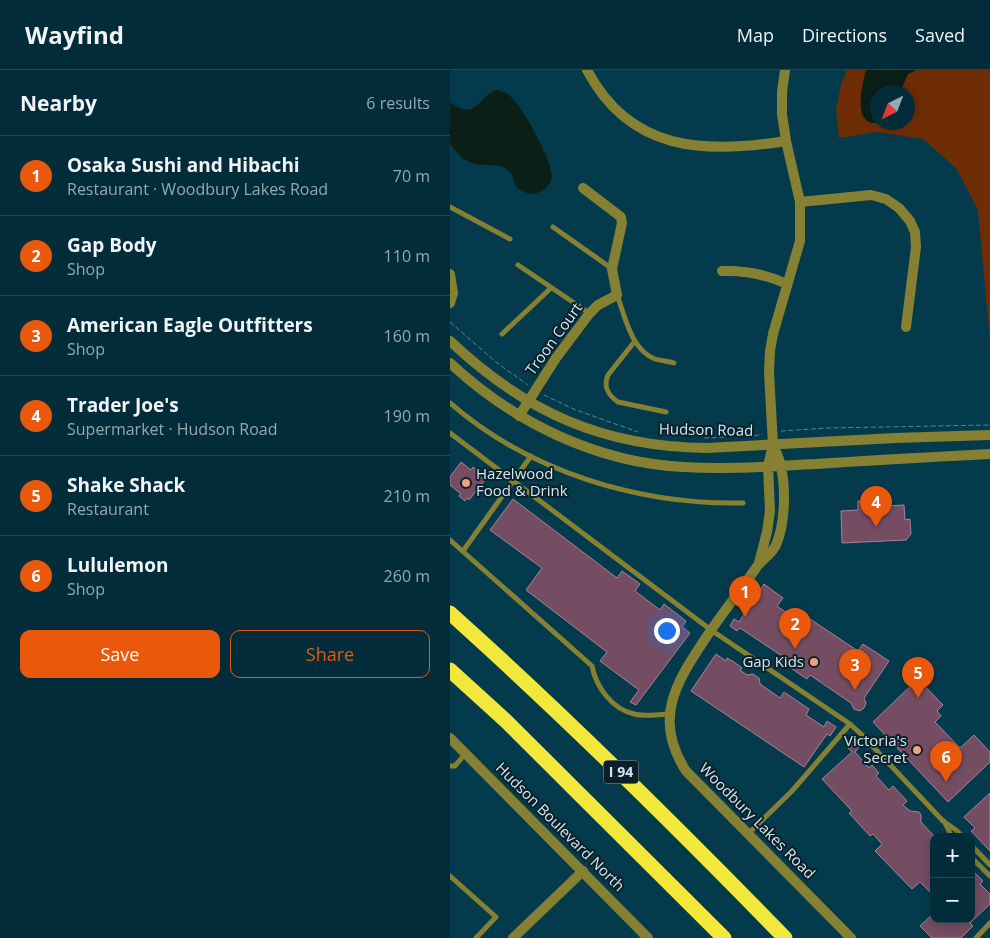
<!DOCTYPE html>
<html lang="en">
<head>
<meta charset="utf-8">
<style>
  :root { --surface:#022c3a; --page:#103845; --text:#f1f3f6; --muted:#96a7af; --line:#234854; --accent:#ea580c }
  body { margin:0; font-family:"Open Sans",sans-serif; background:var(--page); color:var(--text) }
  .controls { position:absolute; right:15px; bottom:15px; display:grid; overflow:hidden; border-radius:10px; box-shadow:0 2px 12px #0003 }
  .controls button { width:45px; height:45px; display:grid; place-items:center; padding:0; border:0; border-bottom:1px solid var(--line); background:var(--surface); color:var(--text); font:25px sans-serif }
  .compass { position:absolute; left:420px; top:15px; width:45px; height:45px; border-radius:50%; background:var(--surface); box-shadow:0 2px 12px #0003; rotate:222deg }
  .you { position:absolute; left:216px; top:560px; width:18px; height:18px; margin:-12px; border:4px solid #fff; border-radius:50%; background:#1a73e8; box-shadow:0 0 0 8px #1a73e833 }
  .badge { display:grid; place-items:center; width:32px; height:32px; border-radius:50%; background:var(--accent); color:#fff; font-size:16px; font-weight:700 }
  .pin { position:absolute; translate:-50% -41px; filter:drop-shadow(0 1px 2px #0008) }
  .pin::after { content:''; position:absolute; top:26px; width:18px; height:15px; background:inherit; clip-path:polygon(0 0,100% 0,50% 100%) }
  .list { margin:0; padding:0; list-style:none }
  h2 { display:flex; justify-content:space-between; align-items:center; height:65px; margin:0; padding:0 20px; font-size:21px }
  h2 small { font-size:16px; font-weight:400; color:var(--muted) }
  .list li { display:grid; grid-template-columns:32px 1fr auto; gap:15px; align-items:center; box-sizing:border-box; height:80px; padding:0 20px; border-top:1px solid var(--line) }
  .list b { display:block; font-size:19px; white-space:nowrap }
  .list p { margin:0; font-size:16px; white-space:nowrap; color:var(--muted) }
  .list em { font-size:16px; font-style:normal; color:var(--muted) }
  .actions { display:flex; gap:10px; padding:15px 20px }
  .actions a { flex:1; padding:11px 0; border:1px solid var(--accent); border-radius:10px; text-align:center; font-size:18px; color:var(--accent) }
  .actions .main { background:var(--accent); color:#fff }
  .map { position:relative; flex:none; width:540px; height:868px; overflow:hidden }
  header { display:flex; align-items:center; gap:30px; box-sizing:border-box; height:70px; padding:0 25px; background:var(--surface); border-bottom:1px solid var(--line) }
  header strong { font-size:24px }
  nav { display:flex; gap:28px; margin-inline-start:auto; font-size:18px }
  main { display:flex }
  aside { flex:1; background:var(--surface) }
  .map>svg:first-child { display:block }
  .green { fill:#6f2d05; fill-rule:evenodd }
  .water { fill:#0a2017 }
  .building { fill:#744d63; stroke:#ac8198 }
  .lines { fill:none; stroke-linecap:round; stroke-linejoin:round }
  .path { stroke:#578391; stroke-width:1; stroke-dasharray:5 2.5; stroke-linecap:butt }
  .service { stroke:#868132; stroke-width:5 }
  .minor { stroke:#868132; stroke-width:10 }
  .tertiary { stroke:#868132; stroke-width:10 }
  .motorway { stroke:#f2e73b; stroke-width:15 }
  .poi-dot { fill:#f1a17c; stroke:#0b2028; stroke-width:2 }
  .labels { text-anchor:middle; stroke-width:4; stroke-linejoin:round; paint-order:stroke }
  .shield { fill:#0b2028; stroke:#94adb6; stroke-width:1 }
  .shield-label { font-size:14px; font-weight:bold; fill:#cfe9f3 }
  .street-label { font-size:15px; fill:#cfe9f3; stroke:#0b2028 }
  .poi-label { font-size:15px; fill:#cfe9f3; stroke:#0b2028; text-anchor:end }
</style>
</head>
<body>
<header>
<strong>Wayfind</strong>
<nav><a>Map</a><a>Directions</a><a>Saved</a></nav>
</header>
<main>
<aside>
<h2>Nearby<small>6 results</small></h2>
<ul class="list">
<li><span class="badge">1</span><div><b>Osaka Sushi and Hibachi</b><p>Restaurant · Woodbury Lakes Road</p></div><em>70 m</em></li>
<li><span class="badge">2</span><div><b>Gap Body</b><p>Shop</p></div><em>110 m</em></li>
<li><span class="badge">3</span><div><b>American Eagle Outfitters</b><p>Shop</p></div><em>160 m</em></li>
<li><span class="badge">4</span><div><b>Trader Joe's</b><p>Supermarket · Hudson Road</p></div><em>190 m</em></li>
<li><span class="badge">5</span><div><b>Shake Shack</b><p>Restaurant</p></div><em>210 m</em></li>
<li><span class="badge">6</span><div><b>Lululemon</b><p>Shop</p></div><em>260 m</em></li>
</ul>
<div class="actions"><a class="main">Save</a><a>Share</a></div>
</aside>
<div class="map">
<svg width="540" height="868" viewBox="0 0 540 868">
  <rect width="100%" height="100%" fill="#033b4d"/>
  <path class="green" d="M397,0h143v271l-12,-131 -22,-42 -33,-29 -46,-7 -38,6 -3,-29 5,-24zM428,22h30v30h-30z"/>
  <path class="water" d="M416,0h51l-9,4 -8,18h-22l-1,31c-25,2 -15,-39 -11,-53z
    M49,20c5,2 10,4 13,8 12,11 40,63 40,79 -1,8 -8,14 -15,16 -8,2 -15,-1 -21,-6l-4,-13 -7,-6 -6,-2 -25,-2 -11,-5 -10,-11 -3,-4v-42c30,22 27,-10 49,-12z"/>
  <path class="building" d="M11,392l10,8 2,-3 8,6 -3,2 7,5 -16,20 -2,-2 -2,3 -6,-5 2,-2 -11,-9v-8z
    M63,429l104,79 5,-7 18,13 -5,7 25,19 4,-6 22,17 -4,6 8,6 -54,72 -6,-3 9,-12 -39,-29 7,-9 -81,-62 16,-22 -52,-38z
    M408,431h10v6l36,-2 1,15 5,-1 1,15 -5,6 -64,3 -1,-32 17,-1z
    M314,514l19,14 -6,8 17,12 4,-7 60,40 5,-7 26,17 -25,37 2,5 -2,5 -4,3 -6,-2 -3,-6 -41,-28 -3,4 -25,-17 3,-4 -45,-30 -3,3 -7,-5 4,-7 5,3z
    M266,584l10,7 1,-3 7,4 8,6 -2,2 7,5 6,-1 6,4 1,6 20,14 4,-6 25,17 -3,6 18,12 3,-6 9,6 -6,9 -3,-2 -23,33 -113,-76z
    M468,609l25,26 -6,6 4,5 -6,6 25,26 14,-13 16,17v10l-42,40 -75,-80z
    M404,671l5,6 -4,5 14,16 3,-3 7,8 -3,3 13,14 4,-4 14,15 -4,4 7,6 9,1 2,3v7l13,14v60l-14,-14 -8,7 -37,-38 7,-7 -9,-10 -3,2 -21,-23 3,-2 -30,-32 30,-27 -5,-5z
    M540,723v58l-19,-20 4,-3 -11,-11z
    M521,799l12,12 -3,3 10,10v10l-20,19 3,3 -12,12h-29l-12,-12 14,-13v6h37z"/>
  <g class="lines">
    <path class="path" d="M0,252l47,41 31,22
      M94,325l32,15 62,22
      M331,361l46,-3 163,-3
      M304,366l8,-2
      M254,368l23,-1"/>
    <path class="service" d="M0,137l60,32
      M103,157l58,41
      M68,195l71,48
      M167,225c8,21 14,55 38,64 6,2 13,2 19,4
      M52,264l49,-46
      M185,271l-27,34c-5,12 0,20 10,27l48,10
      M0,333c79,69 189,102 293,100
      M0,363l261,197 139,94 12,11 81,86 13,9 7,7
      M0,470l142,126c4,21 20,43 42,48 11,3 25,0 36,0
      M13,481l68,-95
      M0,696h5l10,-12
      M494,751l8,16
      M298,764l44,-43 58,-67
      M521,775l19,20
      M521,787l19,19
      M0,806l46,41 -20,21
      M526,868l14,-15"/>
    <path class="minor" d="M137,0c43,82 118,84 199,71
      M350,132l71,-7 15,4 13,9 11,13 5,11 1,15 -10,80
      M272,201c24,-1 43,3 65,13
      M0,204l3,19 -3,10
      M69,346l37,-58 33,-44 9,-9 19,-10 -5,-26 10,-46 -1,-6 -38,-29
      M323,375l-4,-73 1,-21 3,-17 27,-93v-39l-14,-61 -4,-27v-22l3,-22
      M63,868l70,-67"/>
    <path class="tertiary" d="M0,271c75,71 153,106 257,107l189,-10 94,-3
      M0,293c63,59 147,100 234,104 44,3 88,-1 132,-3 58,-4 116,-7 174,-10
      M323,375c3,7 7,14 8,22 5,23 4,57 -5,78 -4,9 -15,15 -20,23 -17,24 -35,47 -51,71 -30,45 -52,81 -19,132l165,167
      M309,493l8,-31 3,-21 -2,-45 5,-21
      M0,668l198,200"/>
    <path class="motorway" d="M0,543c116,104 226,213 335,325
      M0,600l56,51 218,217"/>
  </g>
  <g class="poi-dot">
    <circle cx="16" cy="413" r="5"/>
    <circle cx="364" cy="592" r="5"/>
    <circle cx="467" cy="680" r="5"/>
  </g>
  <g class="labels">
    <rect class="shield" x="153.5" y="690.5" width="35" height="23" rx="4"/>
    <g class="shield-label">
      <text x="171" y="707">I 94</text>
    </g>
    <g class="street-label">
      <text transform="translate(104 269) rotate(-54)" y="5">Troon Court</text>
      <text transform="translate(256 360) rotate(1)" y="5">Hudson Road</text>
      <text transform="translate(307 751) rotate(45)" y="5">Woodbury Lakes Road</text>
      <text transform="translate(110 757) rotate(45)" y="5">Hudson Boulevard North</text>
    </g>
    <g class="poi-label">
      <text x="26" y="409" text-anchor="start">Hazelwood<tspan x="26" dy="17">Food &amp; Drink</tspan></text>
      <text x="354" y="597">Gap Kids</text>
      <text x="457" y="676">Victoria's<tspan x="457" dy="17">Secret</tspan></text>
    </g>
  </g>
</svg>
<div class="controls">
<button>+</button>
<button>−</button>
</div>
<svg class="compass" viewBox="-18 -18 36 36"><path d="M0-13l5 13h-10z" fill="#e53935"/><path d="M0 13l5-13h-10z" fill="#96a7af"/></svg>
<div class="you"></div>
<div class="pin badge" style="left:295px;top:547px">1</div>
<div class="pin badge" style="left:345px;top:579px">2</div>
<div class="pin badge" style="left:405px;top:620px">3</div>
<div class="pin badge" style="left:426px;top:457px">4</div>
<div class="pin badge" style="left:468px;top:628px">5</div>
<div class="pin badge" style="left:496px;top:712px">6</div>
</div>
</main>
</body>
</html>
